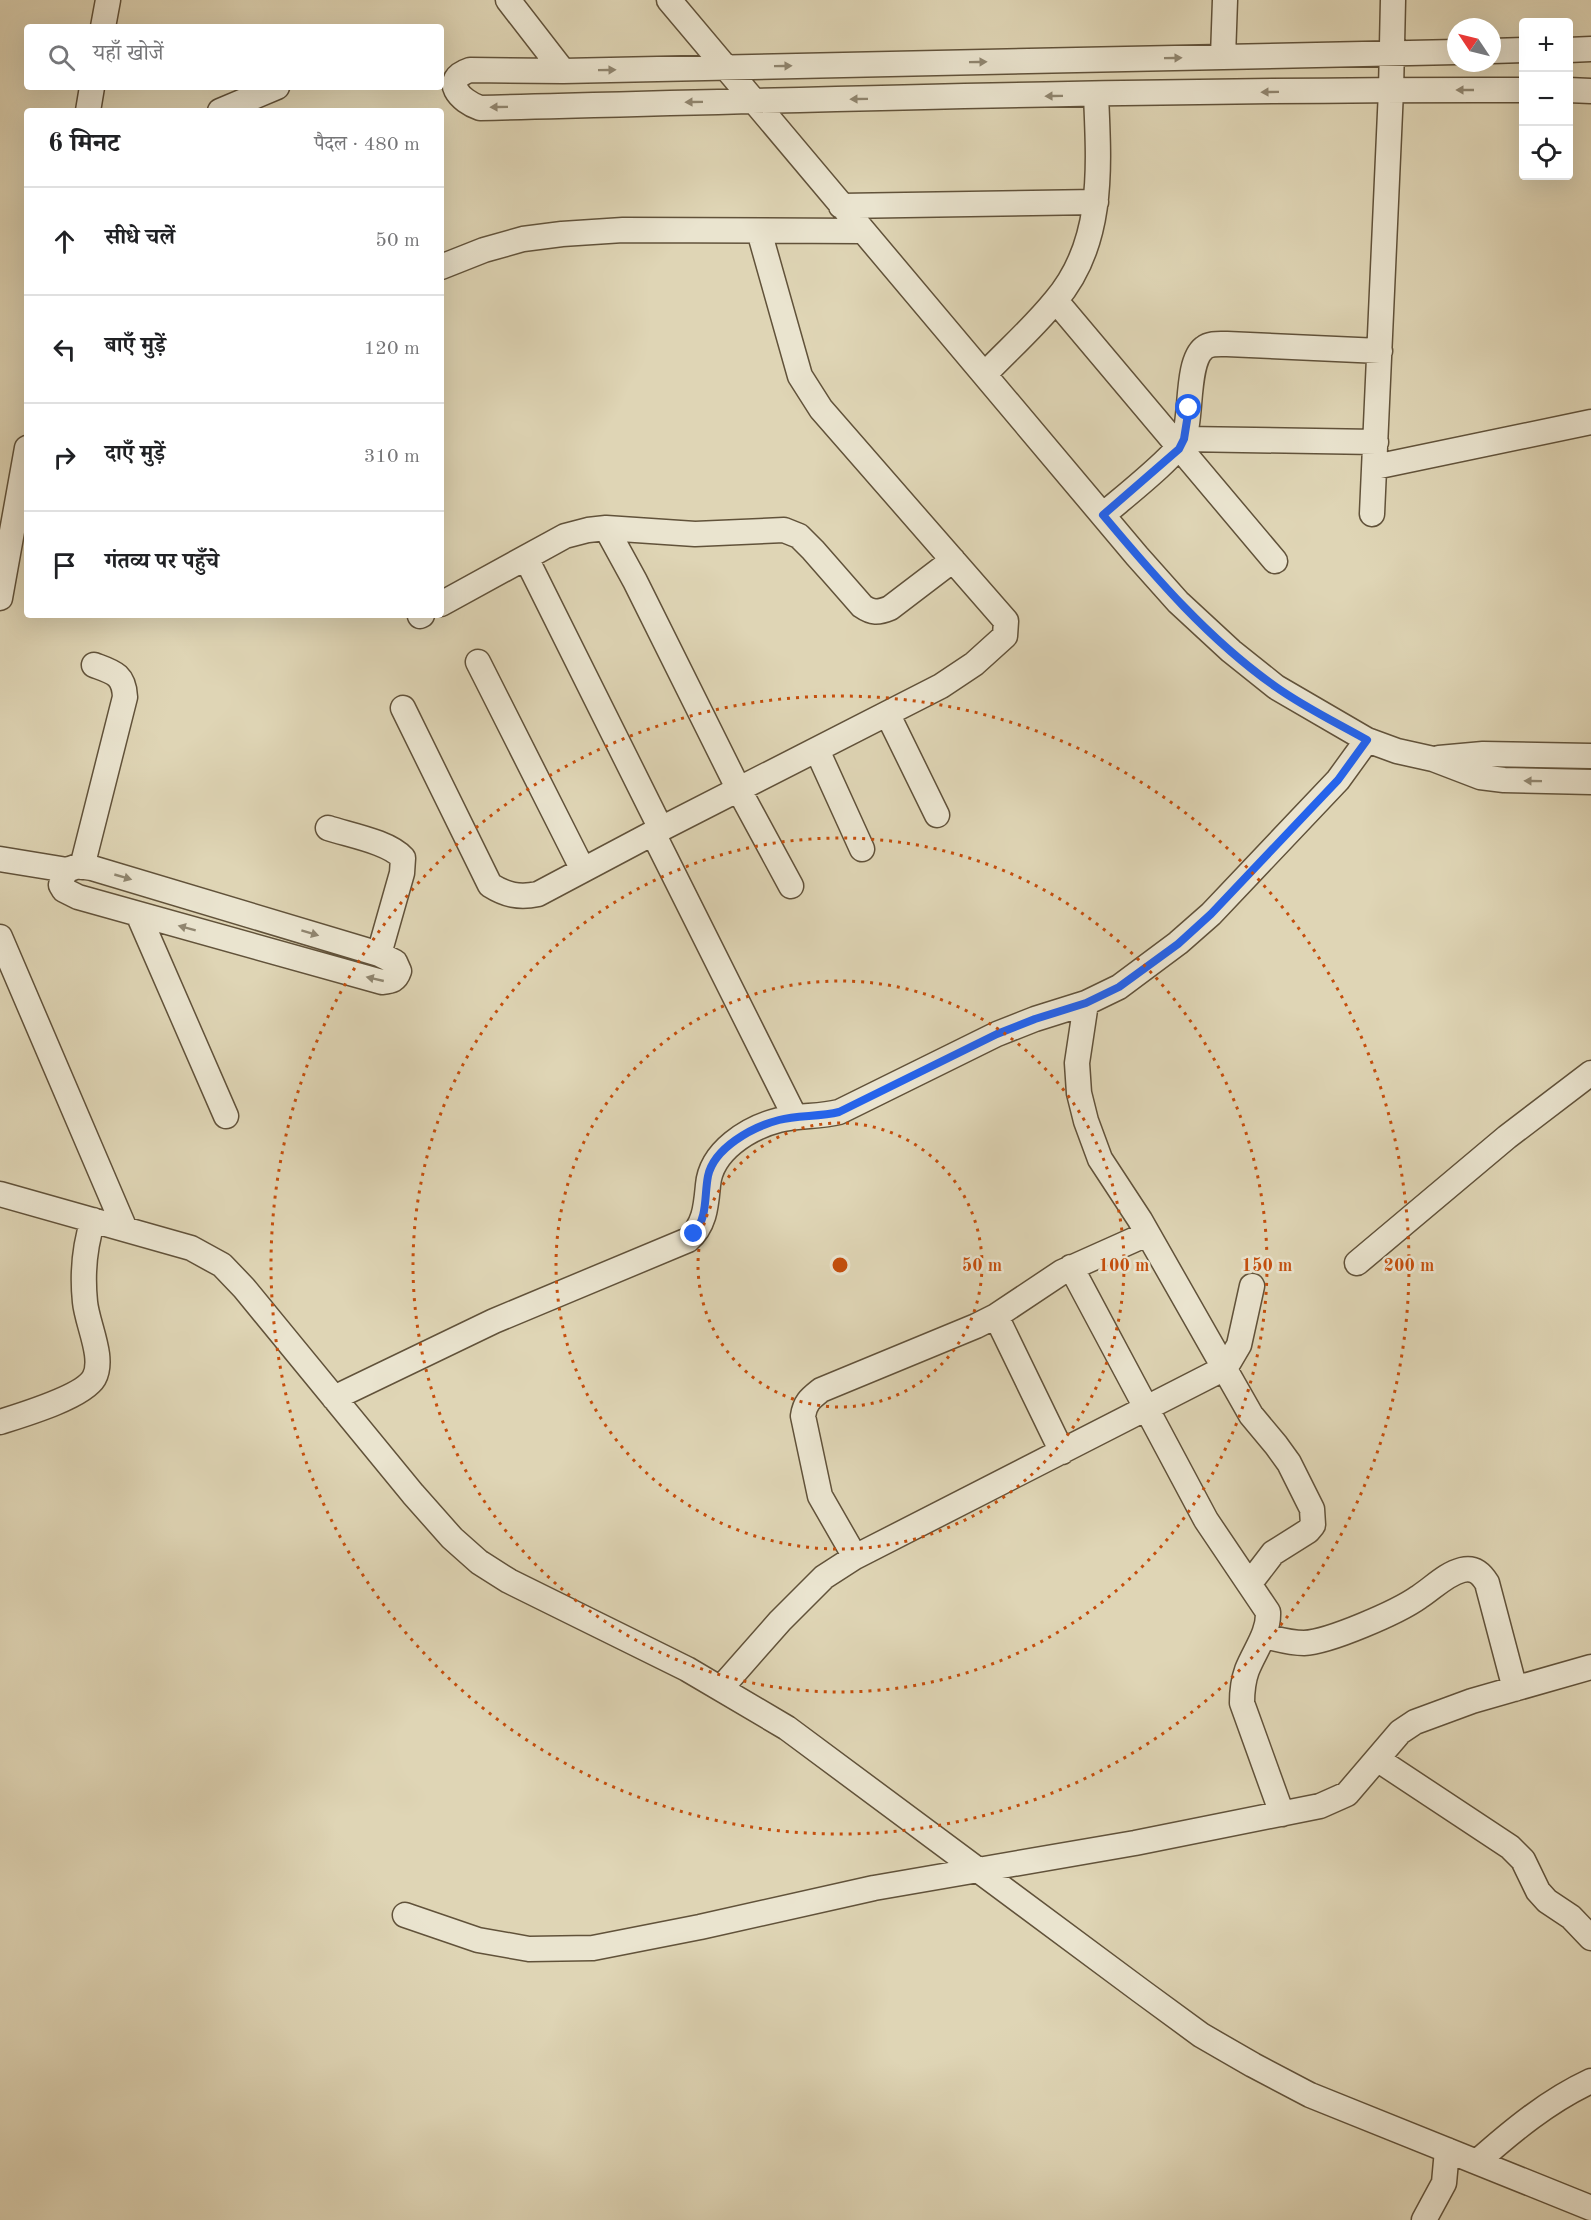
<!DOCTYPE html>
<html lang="hi">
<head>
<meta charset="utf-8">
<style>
  :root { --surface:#fff; --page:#f6f6f6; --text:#202124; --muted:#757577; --line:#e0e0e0 }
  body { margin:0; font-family:"Old Standard TT","Noto Serif Devanagari",serif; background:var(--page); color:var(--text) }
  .controls { position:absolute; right:18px; top:18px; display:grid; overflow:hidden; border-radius:6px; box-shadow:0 6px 24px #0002 }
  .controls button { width:54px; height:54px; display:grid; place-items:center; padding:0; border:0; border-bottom:2px solid var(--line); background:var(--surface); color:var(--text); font:30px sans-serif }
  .compass { position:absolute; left:1447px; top:18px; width:54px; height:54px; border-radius:50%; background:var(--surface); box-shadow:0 6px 24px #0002; rotate:305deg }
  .stop { position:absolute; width:18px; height:18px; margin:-14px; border:4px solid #2563eb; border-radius:50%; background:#fff }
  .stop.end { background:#2563eb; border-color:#fff; box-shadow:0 2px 6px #0008 }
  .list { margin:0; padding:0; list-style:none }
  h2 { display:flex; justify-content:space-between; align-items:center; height:78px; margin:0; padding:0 24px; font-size:26px }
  h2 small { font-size:20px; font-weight:400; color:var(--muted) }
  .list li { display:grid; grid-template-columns:39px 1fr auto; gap:18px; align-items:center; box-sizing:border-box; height:108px; padding:0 24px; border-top:2px solid var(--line) }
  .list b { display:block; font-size:22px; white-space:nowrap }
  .list em { font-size:20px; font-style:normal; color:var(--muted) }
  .icon { flex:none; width:33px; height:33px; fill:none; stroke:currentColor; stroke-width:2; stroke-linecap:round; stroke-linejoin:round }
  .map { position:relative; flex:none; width:1591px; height:2220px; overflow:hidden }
  .search { position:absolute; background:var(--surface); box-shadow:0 6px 24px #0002; left:24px; top:24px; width:420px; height:66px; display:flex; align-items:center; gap:15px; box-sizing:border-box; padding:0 21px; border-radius:6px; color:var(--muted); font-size:22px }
  .panel { position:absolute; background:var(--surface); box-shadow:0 6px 24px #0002; left:24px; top:108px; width:420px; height:510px; border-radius:6px }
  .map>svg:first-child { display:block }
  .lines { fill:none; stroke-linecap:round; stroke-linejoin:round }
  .minor-casing { stroke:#61523a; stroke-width:27 }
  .minor { stroke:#eae4cf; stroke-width:24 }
  .oneway { fill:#908670 }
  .route { stroke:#2563eb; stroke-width:8 }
  .ring { fill:none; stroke:#c54f0d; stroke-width:3; stroke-dasharray:3 6 }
  .centre { fill:#c54f0d; stroke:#eae4cf; stroke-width:3 }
  .ring-label { font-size:18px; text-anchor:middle; font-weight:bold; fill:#c54f0d; stroke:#eae4cf; stroke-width:5; stroke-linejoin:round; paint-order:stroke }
</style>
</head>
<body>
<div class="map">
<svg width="1591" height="2220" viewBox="0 0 1591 2220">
  <rect width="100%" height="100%" fill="#dfd5b5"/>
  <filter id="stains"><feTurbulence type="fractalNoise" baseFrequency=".00333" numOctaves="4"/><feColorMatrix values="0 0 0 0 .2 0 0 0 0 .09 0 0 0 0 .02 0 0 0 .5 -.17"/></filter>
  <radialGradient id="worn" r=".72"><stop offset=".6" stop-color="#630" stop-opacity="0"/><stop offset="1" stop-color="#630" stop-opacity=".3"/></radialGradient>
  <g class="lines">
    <g class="minor-casing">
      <path id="minor" d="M508,0l55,71
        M669,0l468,556 41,46 53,49 45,36 91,53 30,11 36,8 47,18 24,3 87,2
        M103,27l5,-27
        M1568,50l23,-1
        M1492,51l32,-1
        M1456,52l-893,19 -93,-1c-30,10 -10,31 10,38 348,-9 696,-19 1044,-18
        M1223,57l2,-57
        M1568,90l23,1
        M88,111l4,-24
        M220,111l57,-24
        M841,206l255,-4
        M441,267l43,-17 39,-11 39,-5 61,-4 239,1
        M1056,301l219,260
        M985,374c23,-24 49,-47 70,-73 50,-58 44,-135 41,-206
        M1184,439l192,3
        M1375,467l216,-45
        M1372,514l19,-424 2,-90
        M1103,515c17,-15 75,-60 81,-77 8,-22 2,-76 20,-90 6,-5 15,-4 23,-4l153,7
        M606,528l29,53 104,209 52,96
        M526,558l135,271
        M0,598l27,-150
        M441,604l124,-68 23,-6 18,-2 89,6 89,-4 15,6 14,14 49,56c10,7 16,7 28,2l63,-48
        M420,616l2,-1
        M478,662l105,208
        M403,708l87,177c16,10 29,13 48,9l115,-61 288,-147 33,-22 31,-28 1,-15 -185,-212 -21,-33 -41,-145
        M888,715l49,100
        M817,750l45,99
        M1439,758l44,-4 108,2
        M328,828c21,7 61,14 75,30l-1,15 -23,81
        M653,833l142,284
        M0,859l67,11 11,-4 14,2 287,86 16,8 4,9c-3,9 -7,10 -17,11l-304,-85 -14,-7 -3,-5 2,-9 4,-6
        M82,867l43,-170c-1,-23 -12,-25 -31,-32
        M138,914l88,202
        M0,937l125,292
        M1086,1003l-9,60 2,30 7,28 14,38 40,61 111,195 25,30 13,18 23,46 1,16 -5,6 -35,22 -23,30
        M0,1194l191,54 31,17 22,23 169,206 39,44 27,24 30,19 178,88 100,59 354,263 60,44 52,30 57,30 281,113
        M1357,1263l150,-126 84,-64
        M1071,1267l135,253 62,92c1,21 -13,38 -21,58 -4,11 -5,21 -5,33l40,111
        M996,1316l66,136
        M334,1398l160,-77 194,-81c17,-15 18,-34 20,-55 3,-34 40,-57 71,-65 20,-5 40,-3 60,-8l158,-78 38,-15 51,-16 33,-16 59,-44 33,-29 127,-134 29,-40
        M0,1422c22,-7 83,-25 94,-44 11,-20 -7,-54 -9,-76 -3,-29 -1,-54 8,-82
        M855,1557l-35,-61 -17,-80c2,-14 8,-18 18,-26l155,-64 20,-10 66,-44 85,-38
        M1264,1636c13,3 26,7 40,7 25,-1 94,-31 115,-46 14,-9 27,-23 43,-27 12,-3 19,3 25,13l28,106
        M721,1688l59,-67 44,-44 31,-20 360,-184 14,-11 10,-17 13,-59
        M1377,1759l133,88 13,13 15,31 9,10 24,16 20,21
        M405,1915l73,25 51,9 64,-1 107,-21 174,-39 261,-45 185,-37 27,-12 53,-62 15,-10 57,-21 119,-34
        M1477,2162c35,-31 71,-61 114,-81
        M1424,2220l20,-37 3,-33"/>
    </g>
    <use href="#minor" class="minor"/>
  </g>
  <defs><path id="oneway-solid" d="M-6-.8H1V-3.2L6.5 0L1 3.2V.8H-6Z" transform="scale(1.5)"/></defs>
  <g class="oneway">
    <use href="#oneway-solid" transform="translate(1173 58) rotate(-1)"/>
    <use href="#oneway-solid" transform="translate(978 62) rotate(-1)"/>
    <use href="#oneway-solid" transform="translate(783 66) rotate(-1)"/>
    <use href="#oneway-solid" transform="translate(607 70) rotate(-1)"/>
    <use href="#oneway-solid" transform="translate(1465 90) rotate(-180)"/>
    <use href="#oneway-solid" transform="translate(1270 92) rotate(179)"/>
    <use href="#oneway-solid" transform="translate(1054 96) rotate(179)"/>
    <use href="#oneway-solid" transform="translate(859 99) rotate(179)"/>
    <use href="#oneway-solid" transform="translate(694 102) rotate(179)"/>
    <use href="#oneway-solid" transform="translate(499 107) rotate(179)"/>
    <use href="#oneway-solid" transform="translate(1533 781) rotate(-179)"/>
    <use href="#oneway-solid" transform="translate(123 877) rotate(16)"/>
    <use href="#oneway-solid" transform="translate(187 928) rotate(-165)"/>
    <use href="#oneway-solid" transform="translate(310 933) rotate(17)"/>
    <use href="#oneway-solid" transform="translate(375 979) rotate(-167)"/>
  </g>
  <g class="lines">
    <path class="route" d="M694,1234c14,-18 10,-37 14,-58 6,-28 44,-49 71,-56 19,-5 40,-3 60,-8l158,-78 38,-15 51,-16 33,-16 59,-43 33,-30 127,-134 29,-40c-30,-17 -63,-33 -91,-53 -67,-47 -121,-110 -173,-172l76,-66 5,-10 5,-31"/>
  </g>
  <g class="ring">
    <circle cx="840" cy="1265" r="142"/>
    <circle cx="840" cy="1265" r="284"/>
    <circle cx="840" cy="1265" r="427"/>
    <circle cx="840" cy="1265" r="569"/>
  </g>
  <circle cx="840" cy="1265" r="9" class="centre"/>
  <g class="ring-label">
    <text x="982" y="1271">50 m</text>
    <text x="1124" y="1271">100 m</text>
    <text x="1267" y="1271">150 m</text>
    <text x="1409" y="1271">200 m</text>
  </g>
  <rect width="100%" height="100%" filter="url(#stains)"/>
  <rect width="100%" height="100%" fill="url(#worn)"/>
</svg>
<div class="controls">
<button>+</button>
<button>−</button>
<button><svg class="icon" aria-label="locate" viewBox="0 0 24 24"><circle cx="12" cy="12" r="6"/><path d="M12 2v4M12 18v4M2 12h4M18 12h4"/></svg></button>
</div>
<svg class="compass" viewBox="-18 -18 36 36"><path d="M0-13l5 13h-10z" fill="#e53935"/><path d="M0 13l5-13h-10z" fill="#757577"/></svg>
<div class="stop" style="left:1189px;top:408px"></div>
<div class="stop end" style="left:694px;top:1234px"></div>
<div class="search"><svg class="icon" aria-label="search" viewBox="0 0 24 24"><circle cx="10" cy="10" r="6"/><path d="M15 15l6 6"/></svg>यहाँ खोजें</div>
<section class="panel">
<h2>6 मिनट<small>पैदल · 480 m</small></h2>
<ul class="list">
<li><svg class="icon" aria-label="ahead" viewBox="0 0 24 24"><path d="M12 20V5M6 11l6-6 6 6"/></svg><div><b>सीधे चलें</b></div><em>50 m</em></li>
<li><svg class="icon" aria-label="left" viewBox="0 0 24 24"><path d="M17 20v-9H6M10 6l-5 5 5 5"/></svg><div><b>बाएँ मुड़ें</b></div><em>120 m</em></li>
<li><svg class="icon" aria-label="right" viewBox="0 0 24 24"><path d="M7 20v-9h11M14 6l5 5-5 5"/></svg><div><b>दाएँ मुड़ें</b></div><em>310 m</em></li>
<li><svg class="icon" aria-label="arrive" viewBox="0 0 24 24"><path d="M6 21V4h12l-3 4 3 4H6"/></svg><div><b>गंतव्य पर पहुँचे</b></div></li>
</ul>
</section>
</div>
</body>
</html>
